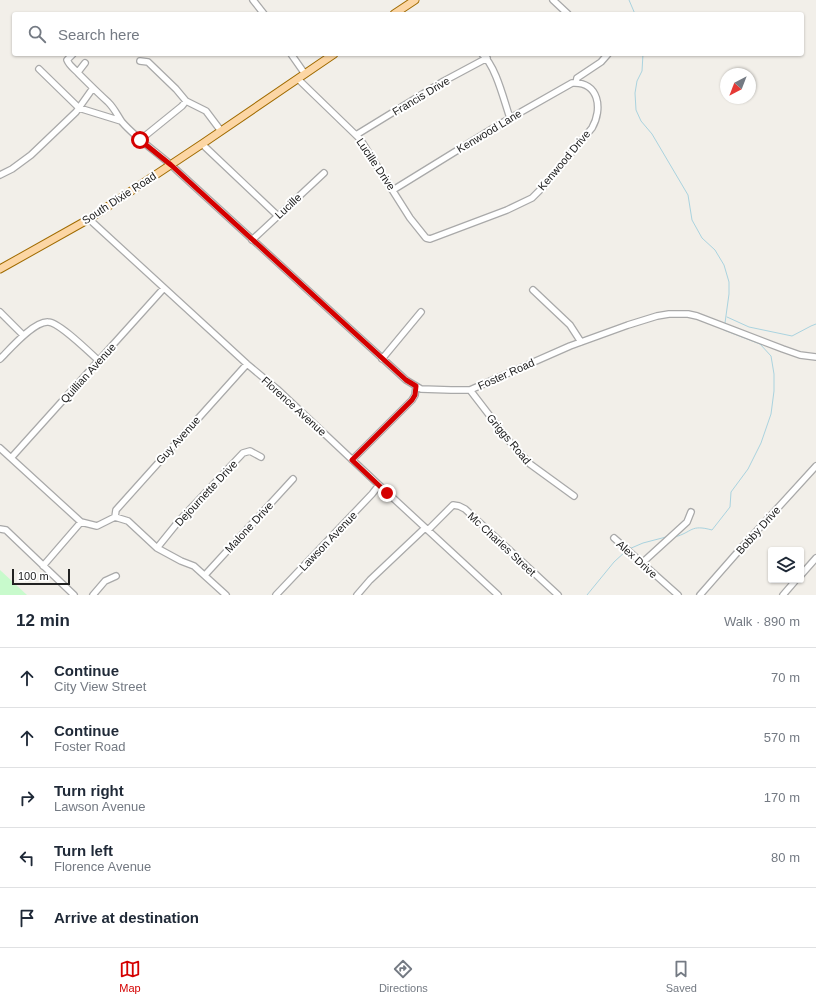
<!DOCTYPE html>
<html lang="en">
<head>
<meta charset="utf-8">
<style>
  :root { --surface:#fff; --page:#f2f2f3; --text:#1f2937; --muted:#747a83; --line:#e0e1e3; --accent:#d40000 }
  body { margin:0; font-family:Helvetica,sans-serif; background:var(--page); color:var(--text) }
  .controls { position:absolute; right:12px; bottom:12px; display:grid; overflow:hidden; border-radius:4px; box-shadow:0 1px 3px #0004 }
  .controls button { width:36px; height:36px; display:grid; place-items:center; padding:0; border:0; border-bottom:1px solid var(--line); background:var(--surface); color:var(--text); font:20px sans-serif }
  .compass { position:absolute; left:720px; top:68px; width:36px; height:36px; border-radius:50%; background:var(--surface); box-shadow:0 1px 3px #0004; rotate:222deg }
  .scale { position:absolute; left:12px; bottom:10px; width:58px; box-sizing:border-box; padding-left:4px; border:2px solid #222; border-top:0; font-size:11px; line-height:14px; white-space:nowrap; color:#222; -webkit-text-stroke:3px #fff; paint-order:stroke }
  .stop { position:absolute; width:12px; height:12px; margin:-9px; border:3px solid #d40000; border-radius:50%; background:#fff }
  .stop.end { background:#d40000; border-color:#fff; box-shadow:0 1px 4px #0008 }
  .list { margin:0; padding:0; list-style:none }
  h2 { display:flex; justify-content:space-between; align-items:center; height:52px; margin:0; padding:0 16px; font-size:17px }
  h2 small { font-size:13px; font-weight:400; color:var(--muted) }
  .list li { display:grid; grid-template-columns:26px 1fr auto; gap:12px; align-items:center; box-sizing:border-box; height:60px; padding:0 16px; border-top:1px solid var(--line) }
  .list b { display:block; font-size:15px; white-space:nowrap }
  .list p { margin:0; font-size:13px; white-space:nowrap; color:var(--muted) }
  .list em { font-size:13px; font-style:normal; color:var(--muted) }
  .icon { flex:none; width:22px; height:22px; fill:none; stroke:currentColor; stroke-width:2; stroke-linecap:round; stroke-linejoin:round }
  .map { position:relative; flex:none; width:816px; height:595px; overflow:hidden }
  .search { position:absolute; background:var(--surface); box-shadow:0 1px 3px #0004; left:12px; right:12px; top:12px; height:44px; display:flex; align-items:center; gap:10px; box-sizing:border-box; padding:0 14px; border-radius:4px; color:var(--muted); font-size:15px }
  .sheet { height:352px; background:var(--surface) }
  nav { display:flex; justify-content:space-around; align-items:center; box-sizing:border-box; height:56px; border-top:1px solid var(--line); background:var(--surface); font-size:11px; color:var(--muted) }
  nav a { display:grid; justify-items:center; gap:2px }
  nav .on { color:var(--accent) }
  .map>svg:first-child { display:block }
  .park { fill:#c8facc }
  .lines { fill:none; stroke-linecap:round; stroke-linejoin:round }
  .stream { stroke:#aad3df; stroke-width:1 }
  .minor-casing { stroke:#a9a9a9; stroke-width:8 }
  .major-casing { stroke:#a06b00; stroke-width:9 }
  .minor { stroke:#fff; stroke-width:5.5 }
  .major { stroke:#fcd6a4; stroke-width:7 }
  .route { stroke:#d40000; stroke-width:5 }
  .labels { text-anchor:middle; stroke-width:4; stroke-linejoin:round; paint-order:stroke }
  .street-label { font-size:11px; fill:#222; stroke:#fff }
</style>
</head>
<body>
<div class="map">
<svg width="816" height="595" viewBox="0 0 816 595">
  <rect width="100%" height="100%" fill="#f2efe9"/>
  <path class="park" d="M0,570l27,25h-27z"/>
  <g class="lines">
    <path class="stream" d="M629,0l6,14
      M643,54l-1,17 -5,10 -2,12 1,17 5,11 11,13 36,61 4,25 10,18 13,12 9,15 5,17v12l-4,29
      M727,317l22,10 43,9 19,-10 5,-2
      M675,537c18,-5 15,-13 37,-7l18,-23 1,-15 17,-23 13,-26 10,-29 3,-23v-17l-3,-18 -11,-12 -36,-14
      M629,549l14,-6 23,-6
      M587,595l27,-33 12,-11"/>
    <g class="minor-casing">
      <path id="minor" d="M253,0l11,14
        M553,0l15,14
        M73,54l-6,6c3,7 8,9 12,14 10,10 19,19 29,28 7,7 9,13 14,20 14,16 33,29 49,43l235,215 15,9 30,1h19l100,-44 58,-21 29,-9 12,-2h19l9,2 86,33 17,6 16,2
        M291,54l14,20
        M482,54c14,12 22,47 28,64
        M140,61l8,1 28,27 10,12 20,10 15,20
        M39,69l40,39
        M78,72l7,-9
        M298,79l62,60 50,79 16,20 4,1 77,-29 25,-12 11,-11 49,-59c11,-19 7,-47 -20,-45l-72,41 -107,66
        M576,83l1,-5 24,-16 7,-8
        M79,108l42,13
        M356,135l88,-54 43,-23
        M140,140l42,-34 4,-5
        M202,144l76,72
        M0,175l12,-6 19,-14 45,-43 17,-24
        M89,219l158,145 30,25 102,96 119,110
        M252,240l72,-67
        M533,290l37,35 11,17
        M0,312l23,23
        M0,359c10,-10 34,-38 48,-37 11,0 42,31 51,39
        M382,359l39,-47
        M470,390l40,52 20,22 44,32
        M0,448l81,74 16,4 18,-9
        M11,458l153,-170
        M352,460l60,-60 3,-5 1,-9
        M115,517l1,-7 131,-146
        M115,517l13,4 29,27 24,13 13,5 32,29
        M0,529l6,1 68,65
        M428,530l25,-25 6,1 6,3 93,86
        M614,538l64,57
        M157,548l21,-26 65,-69 7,-2 11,6
        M642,563l45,-41 4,-10
        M43,566l38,-44
        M205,575l88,-96
        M801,575l15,-17
        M93,595l12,-14 11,-5
        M276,595l96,-101 7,-9
        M357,595l13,-15 55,-52
        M700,595l43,-49 73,-80
        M783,595l13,-15"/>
    </g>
    <g class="major-casing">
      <path id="major" d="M394,14l21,-14
        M0,269l89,-50 113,-75 132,-90"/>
    </g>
    <use href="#minor" class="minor"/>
    <use href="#major" class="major"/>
  </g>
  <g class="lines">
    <path class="route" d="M140,140l31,25 235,215 10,6 -1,9 -3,5 -60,60 35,33"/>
  </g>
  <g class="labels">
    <g class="street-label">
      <text transform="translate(421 96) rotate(-31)" y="4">Francis Drive</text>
      <text transform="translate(489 131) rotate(-31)" y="4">Kenwood Lane</text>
      <text transform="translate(564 160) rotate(-50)" y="4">Kenwood Drive</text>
      <text transform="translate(376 164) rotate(56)" y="4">Lucille Drive</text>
      <text transform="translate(119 198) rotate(-33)" y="4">South Dixie Road</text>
      <text transform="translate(288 206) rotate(-43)" y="4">Lucille</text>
      <text transform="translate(88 373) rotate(-48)" y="4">Quillian Avenue</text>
      <text transform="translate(506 374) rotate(-24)" y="4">Foster Road</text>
      <text transform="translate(294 406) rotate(42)" y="4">Florence Avenue</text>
      <text transform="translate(509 439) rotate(50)" y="4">Griggs Road</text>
      <text transform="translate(178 440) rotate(-48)" y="4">Guy Avenue</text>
      <text transform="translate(206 493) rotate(-47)" y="4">Dejournette Drive</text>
      <text transform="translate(249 527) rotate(-47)" y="4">Malone Drive</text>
      <text transform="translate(758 530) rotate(-48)" y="4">Bobby Drive</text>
      <text transform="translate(328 541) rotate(-46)" y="4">Lawson Avenue</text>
      <text transform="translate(502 544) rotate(43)" y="4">Mc Charles Street</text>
      <text transform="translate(637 559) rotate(42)" y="4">Alex Drive</text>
    </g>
  </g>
</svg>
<div class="controls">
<button><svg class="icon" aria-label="layers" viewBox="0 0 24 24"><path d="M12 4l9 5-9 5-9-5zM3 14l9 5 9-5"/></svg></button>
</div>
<svg class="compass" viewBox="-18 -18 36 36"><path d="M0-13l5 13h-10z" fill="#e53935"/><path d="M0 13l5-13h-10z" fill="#747a83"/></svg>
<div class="scale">100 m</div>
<div class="stop" style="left:140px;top:140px"></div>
<div class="stop end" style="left:387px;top:493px"></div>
<div class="search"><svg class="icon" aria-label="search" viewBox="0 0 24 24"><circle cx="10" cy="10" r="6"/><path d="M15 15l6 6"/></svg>Search here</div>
</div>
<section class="sheet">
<h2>12 min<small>Walk · 890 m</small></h2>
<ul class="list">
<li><svg class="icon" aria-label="ahead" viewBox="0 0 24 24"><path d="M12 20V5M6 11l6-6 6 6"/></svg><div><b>Continue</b><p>City View Street</p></div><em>70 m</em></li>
<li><svg class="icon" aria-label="ahead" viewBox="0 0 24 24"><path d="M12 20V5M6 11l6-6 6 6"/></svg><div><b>Continue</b><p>Foster Road</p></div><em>570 m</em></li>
<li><svg class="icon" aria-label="right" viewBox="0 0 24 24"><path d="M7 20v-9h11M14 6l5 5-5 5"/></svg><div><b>Turn right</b><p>Lawson Avenue</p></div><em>170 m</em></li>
<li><svg class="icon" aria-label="left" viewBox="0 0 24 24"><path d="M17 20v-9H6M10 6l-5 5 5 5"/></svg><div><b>Turn left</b><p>Florence Avenue</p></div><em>80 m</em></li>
<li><svg class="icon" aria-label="arrive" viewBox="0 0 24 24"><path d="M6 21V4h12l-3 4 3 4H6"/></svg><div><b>Arrive at destination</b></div></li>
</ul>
</section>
<nav>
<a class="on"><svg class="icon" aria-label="map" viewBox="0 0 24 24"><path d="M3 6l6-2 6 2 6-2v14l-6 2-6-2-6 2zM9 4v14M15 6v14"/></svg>Map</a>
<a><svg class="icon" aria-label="directions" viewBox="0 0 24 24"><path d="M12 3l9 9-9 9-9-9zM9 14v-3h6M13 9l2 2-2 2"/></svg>Directions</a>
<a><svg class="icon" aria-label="saved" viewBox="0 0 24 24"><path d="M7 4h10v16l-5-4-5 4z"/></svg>Saved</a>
</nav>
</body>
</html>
